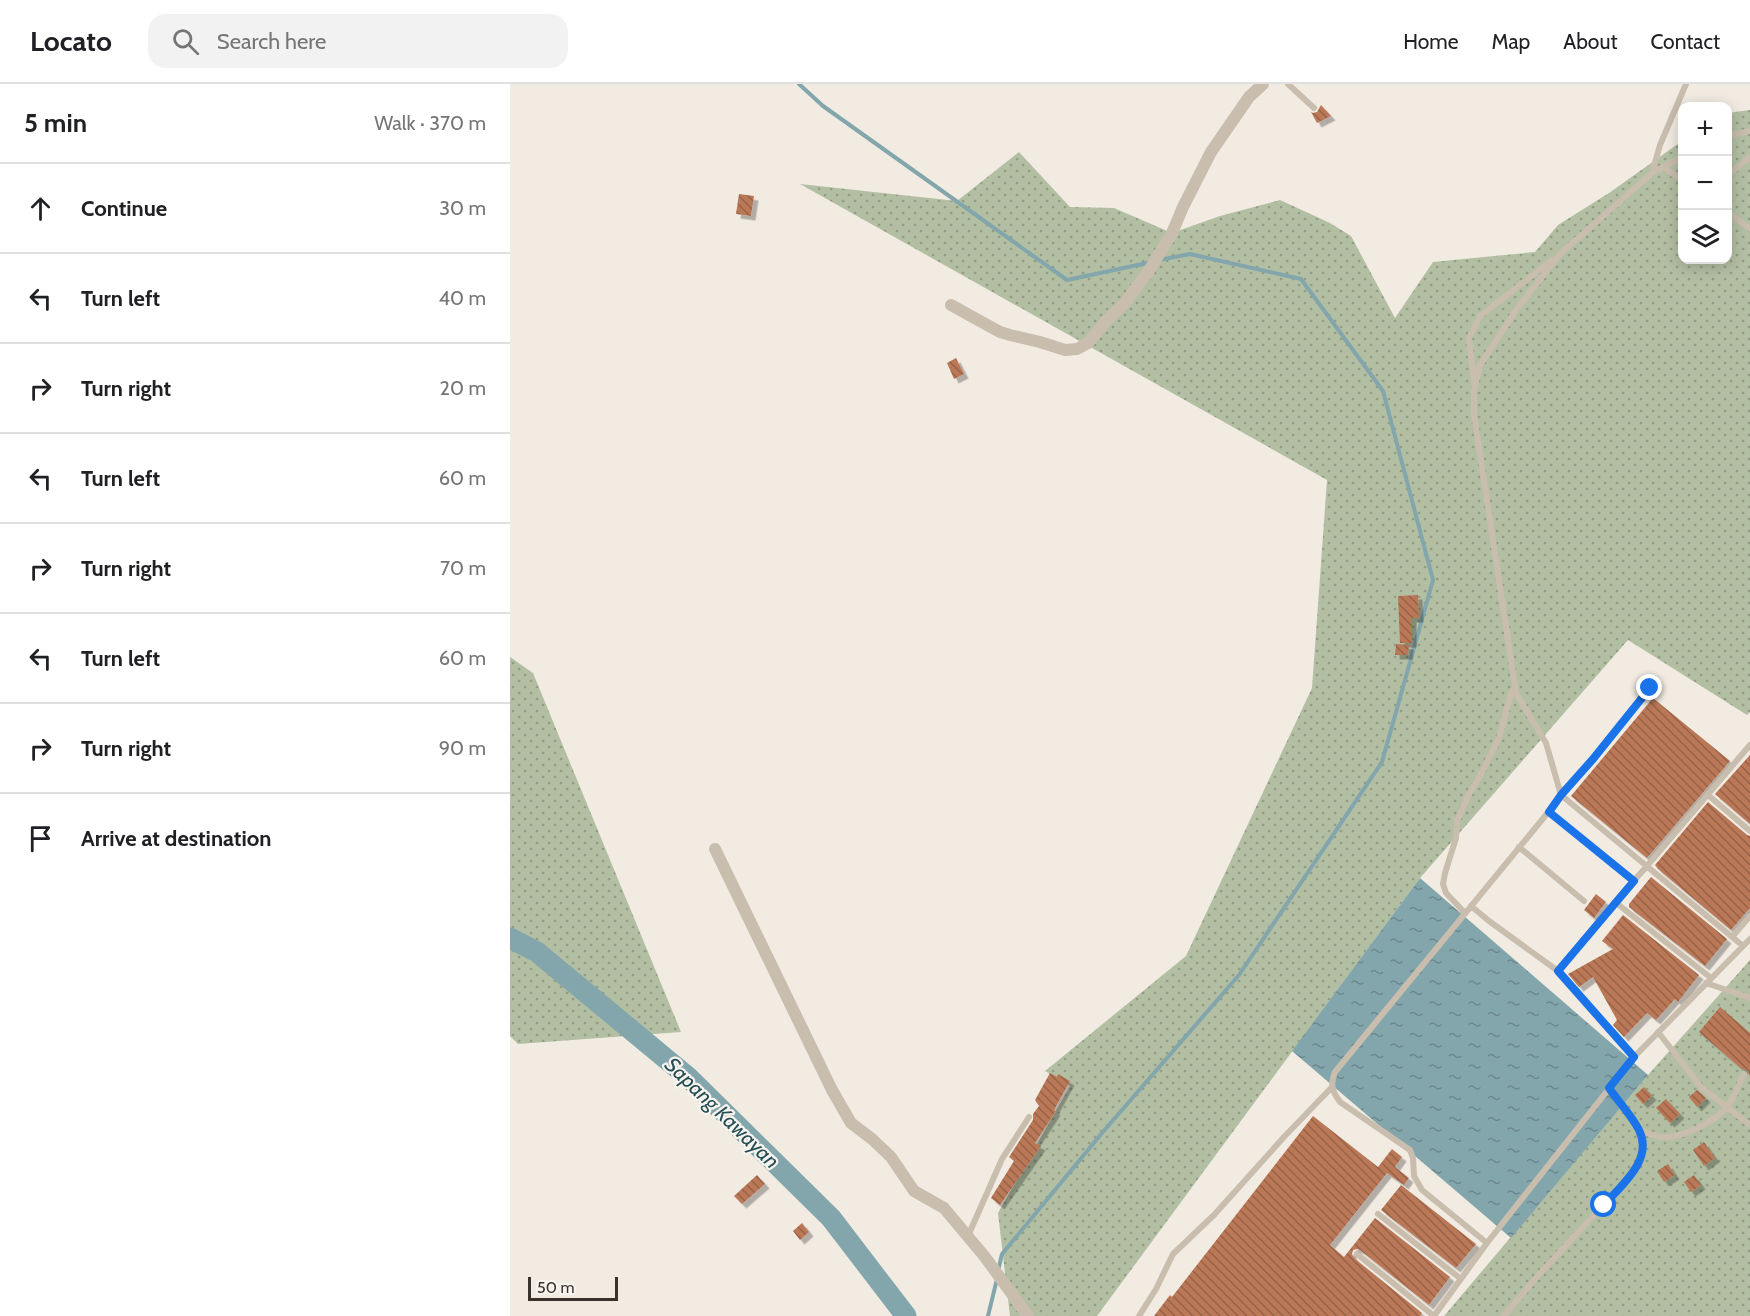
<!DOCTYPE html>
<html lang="en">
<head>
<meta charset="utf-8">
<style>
  :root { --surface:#fff; --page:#f2f2f2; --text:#202124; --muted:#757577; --line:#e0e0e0 }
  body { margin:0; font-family:Cabin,sans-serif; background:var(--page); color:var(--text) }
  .controls { position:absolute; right:18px; top:18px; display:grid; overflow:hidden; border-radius:12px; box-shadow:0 3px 15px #0003 }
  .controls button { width:54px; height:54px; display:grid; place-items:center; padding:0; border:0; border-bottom:2px solid var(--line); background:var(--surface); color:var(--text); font:30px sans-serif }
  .scale { position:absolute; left:18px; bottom:15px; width:90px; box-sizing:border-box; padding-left:6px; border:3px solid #38312c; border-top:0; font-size:16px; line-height:21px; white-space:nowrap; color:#38312c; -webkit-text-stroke:4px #f9f5ee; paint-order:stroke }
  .stop { position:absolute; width:18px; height:18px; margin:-14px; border:4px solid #1a73e8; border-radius:50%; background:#fff }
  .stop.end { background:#1a73e8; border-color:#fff; box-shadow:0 2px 6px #0008 }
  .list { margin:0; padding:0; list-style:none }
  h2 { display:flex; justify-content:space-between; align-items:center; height:78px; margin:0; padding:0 24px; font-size:26px }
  h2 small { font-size:20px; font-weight:400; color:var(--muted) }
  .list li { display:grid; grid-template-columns:39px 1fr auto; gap:18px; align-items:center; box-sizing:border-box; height:90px; padding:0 24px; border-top:2px solid var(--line) }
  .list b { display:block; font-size:22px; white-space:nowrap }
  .list em { font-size:20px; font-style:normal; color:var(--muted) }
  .icon { flex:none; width:33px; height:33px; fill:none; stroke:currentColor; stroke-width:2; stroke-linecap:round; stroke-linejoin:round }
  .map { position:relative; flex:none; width:1240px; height:1232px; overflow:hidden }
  header { display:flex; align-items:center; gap:36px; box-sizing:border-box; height:84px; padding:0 30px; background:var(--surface); border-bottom:2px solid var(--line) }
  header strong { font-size:28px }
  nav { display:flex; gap:33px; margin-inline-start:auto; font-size:21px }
  .search { width:420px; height:54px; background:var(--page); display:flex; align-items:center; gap:15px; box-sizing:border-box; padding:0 21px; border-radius:18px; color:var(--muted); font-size:22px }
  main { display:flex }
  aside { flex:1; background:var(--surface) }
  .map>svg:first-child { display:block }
  .green { fill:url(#green-dots) }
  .water { fill:url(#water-ripples) }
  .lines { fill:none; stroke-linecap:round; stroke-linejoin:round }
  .stream { stroke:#83a6ac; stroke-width:4 }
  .river { stroke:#83a6ac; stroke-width:21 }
  .building { fill:url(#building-back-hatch); filter:url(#shadow) }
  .lane { stroke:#c9bdae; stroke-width:6 }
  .street { stroke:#c9bdae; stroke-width:12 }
  .route { stroke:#1a73e8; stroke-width:8 }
  .labels { text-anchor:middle; stroke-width:4.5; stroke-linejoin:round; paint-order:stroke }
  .water-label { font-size:21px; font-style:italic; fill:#254e56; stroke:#f9f5ee }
</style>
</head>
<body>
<header>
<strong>Locato</strong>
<div class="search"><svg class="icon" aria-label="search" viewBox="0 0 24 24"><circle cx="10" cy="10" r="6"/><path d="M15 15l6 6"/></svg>Search here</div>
<nav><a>Home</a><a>Map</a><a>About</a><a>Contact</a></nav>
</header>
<main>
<aside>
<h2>5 min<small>Walk · 370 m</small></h2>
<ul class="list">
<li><svg class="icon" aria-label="ahead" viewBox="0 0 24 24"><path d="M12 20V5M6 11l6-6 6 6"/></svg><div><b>Continue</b></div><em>30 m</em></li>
<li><svg class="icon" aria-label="left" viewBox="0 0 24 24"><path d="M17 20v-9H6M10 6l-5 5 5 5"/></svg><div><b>Turn left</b></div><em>40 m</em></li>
<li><svg class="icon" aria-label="right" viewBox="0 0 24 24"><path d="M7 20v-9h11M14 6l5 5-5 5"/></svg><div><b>Turn right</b></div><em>20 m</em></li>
<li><svg class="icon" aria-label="left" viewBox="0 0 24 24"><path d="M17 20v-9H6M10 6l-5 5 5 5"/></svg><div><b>Turn left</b></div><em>60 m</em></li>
<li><svg class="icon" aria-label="right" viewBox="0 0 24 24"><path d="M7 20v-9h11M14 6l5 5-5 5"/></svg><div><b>Turn right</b></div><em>70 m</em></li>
<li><svg class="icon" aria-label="left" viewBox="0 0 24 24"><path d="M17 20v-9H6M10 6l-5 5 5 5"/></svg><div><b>Turn left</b></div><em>60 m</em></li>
<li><svg class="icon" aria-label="right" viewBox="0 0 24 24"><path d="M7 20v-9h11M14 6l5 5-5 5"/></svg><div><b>Turn right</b></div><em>90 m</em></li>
<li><svg class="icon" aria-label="arrive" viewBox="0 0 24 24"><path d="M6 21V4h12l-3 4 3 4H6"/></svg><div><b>Arrive at destination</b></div></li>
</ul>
</aside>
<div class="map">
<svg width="1240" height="1232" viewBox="0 0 1240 1232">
  <defs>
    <pattern id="green-dots" width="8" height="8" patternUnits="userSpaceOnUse" patternTransform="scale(1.5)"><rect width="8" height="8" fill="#b3bfa3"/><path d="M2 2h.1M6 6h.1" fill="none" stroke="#939c85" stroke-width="1.8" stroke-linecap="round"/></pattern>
    <pattern id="water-ripples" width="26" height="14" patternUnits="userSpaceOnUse" patternTransform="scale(1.5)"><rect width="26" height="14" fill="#83a6ac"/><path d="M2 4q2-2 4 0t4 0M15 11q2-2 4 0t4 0" fill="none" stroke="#6c888c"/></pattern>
    <pattern id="building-back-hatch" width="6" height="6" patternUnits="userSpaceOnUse" patternTransform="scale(1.5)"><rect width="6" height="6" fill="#ba7857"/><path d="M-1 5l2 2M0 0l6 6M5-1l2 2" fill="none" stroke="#986348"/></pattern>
    <filter id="shadow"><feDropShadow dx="4.5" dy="4.5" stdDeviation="0" flood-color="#0004"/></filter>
  </defs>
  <rect width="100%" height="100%" fill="#f1ebe2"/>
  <path class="green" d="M1240,26v602l-3,3 -119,-75 -208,238 -323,438h-87l-12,-103 72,-127 -25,-15 141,-115 126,-268 15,-208 -527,-296 157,17 62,-49 51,55 44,1 58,25 48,-17 60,-16 50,23 21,13 44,82 38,-56 102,-10 23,-27 51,-32 73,-52v119h46v-147z
    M0,573l23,16 148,359 -163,12 -8,-8z
    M1240,876v356h-306l204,-241z"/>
  <path class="water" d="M910,794l228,197 -137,163 -219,-187z"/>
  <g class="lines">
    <path class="stream" d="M289,0l24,22 244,174 85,-18
      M488,1187l4,-17 100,-121 137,-158 143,-213 51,-182 -50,-189 -82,-112 -111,-25 -31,6
      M478,1232l9,-37"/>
    <path class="river" d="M0,854l27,14 151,125 143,141 75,98"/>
  </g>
  <path class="building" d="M811,21l10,11 -14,7 -6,-11 2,1 4,-1z
    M229,110l15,2 -3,20 -15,-2z
    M446,274l8,16 -10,5 -7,-16z
    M908,511l1,23h-7v25h-12l-2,-47z
    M886,560l13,1 -1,10h-13z
    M1143,614l77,63 -83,97 -76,-62z
    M1240,671v69l-35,-30z
    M1198,718l39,33 3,1v72l-19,22 -73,-61 -3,-4z
    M1141,793l76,62 -22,27 -76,-59v-3z
    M1086,810l10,8 -12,16 -10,-8z
    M1113,831l76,60 -21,27 -3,-3 -19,21 -9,-7 -23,24 -11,-12 4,-5 -24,-43 -14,10 -11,-13 45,-25 -11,-8z
    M1210,923l30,26v43l-3,-6 -5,-1 -43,-37z
    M540,989l7,4 1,-3 12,7 -16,29 2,1 -21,32 6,3 -41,59 -9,-7 23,-37 -5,-4 24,-37v-6l6,-8 -4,-6z
    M1134,1003l8,9 -9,8 -8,-9z
    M1187,1006l9,8 -9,9 -8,-10z
    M1156,1015l14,15 -10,9 -14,-15z
    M803,1032l65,51 14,-18 10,8 -7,10 14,11 -5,7 -17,-12 -57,72 14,12 31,-39 75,59 -21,28 -69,-55 -3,-1 -4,1 -1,4 2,4 68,55 -2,3h-266l16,-21 2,2z
    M1194,1058l11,16 -11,8 -11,-16z
    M1158,1080l7,11 -11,7 -7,-11z
    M247,1091l8,9 -23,20 -8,-8z
    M1184,1091l7,10 -10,7 -7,-10z
    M891,1101l75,59 -20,24 -75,-58z
    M292,1139l7,9 -9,8 -7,-9z"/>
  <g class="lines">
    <path class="lane" d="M778,0l26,24
      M1218,52l22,-5
      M1153,83l19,13
      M1142,89l8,-28 26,-61
      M1218,91l22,-18
      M1218,128l22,17
      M964,299l-5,-45 11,-22 72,-56
      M1140,604l-56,71 -33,36 182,151
      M1198,711l42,36
      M1039,728l85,69
      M1009,763l65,54
      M1105,818l96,76
      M961,822l18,15 69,50
      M955,829l-19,-20 -3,-9 2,-11 11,-35 1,-17 12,-27 12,-20 18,-36 12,-44 4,-7
      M1222,853l18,-21
      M1196,899l44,15
      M1148,948l43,55 49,38
      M1124,973l-76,-86 57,-69 32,-36 103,-121
      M1129,1046c8,3 15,6 23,7 19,2 52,-15 64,-29 8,-9 13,-24 18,-34
      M868,1130l83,65
      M458,1152l34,-77 27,-42
      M977,1159l-65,-53 -8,-14 -1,-18 -3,-8 -70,-48c-8,-11 -10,-18 -5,-30l224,-273 2,-4 -15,-52 -30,-50 -42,-279v-24l6,-25 36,-55 44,-56 92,-81 30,-16
      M847,1170l77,62
      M629,1232l17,-27 17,-35 41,-39 70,-78 48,-50
      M924,1232l53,-73 147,-186 116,-118
      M994,1232l30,-36 100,-108c2,-5 6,-12 8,-17 5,-25 -19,-48 -33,-67"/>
    <path class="street" d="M441,221l49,27 10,3 30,7 25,8 12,-1 11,-6 19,-23 17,-16 26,-35 22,-36 11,-26 28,-55 38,-55 14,-13
      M205,765l117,241 19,33 21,16 19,18 23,34 30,17 41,49 43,59"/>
  </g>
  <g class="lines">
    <path class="route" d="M1094,1121c17,-20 50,-45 35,-75 -7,-14 -21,-29 -30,-42l25,-31 -76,-86 76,-90 -85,-69 12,-17 32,-36 57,-71"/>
  </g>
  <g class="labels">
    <g class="water-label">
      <text transform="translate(212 1029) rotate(44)" y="7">Sapang Kawayan</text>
    </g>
  </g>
</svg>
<div class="controls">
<button>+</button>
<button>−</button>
<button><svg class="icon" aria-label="layers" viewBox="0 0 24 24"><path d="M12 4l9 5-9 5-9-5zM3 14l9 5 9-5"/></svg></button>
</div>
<div class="scale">50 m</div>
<div class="stop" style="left:1094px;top:1121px"></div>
<div class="stop end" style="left:1140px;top:604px"></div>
</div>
</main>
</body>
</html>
